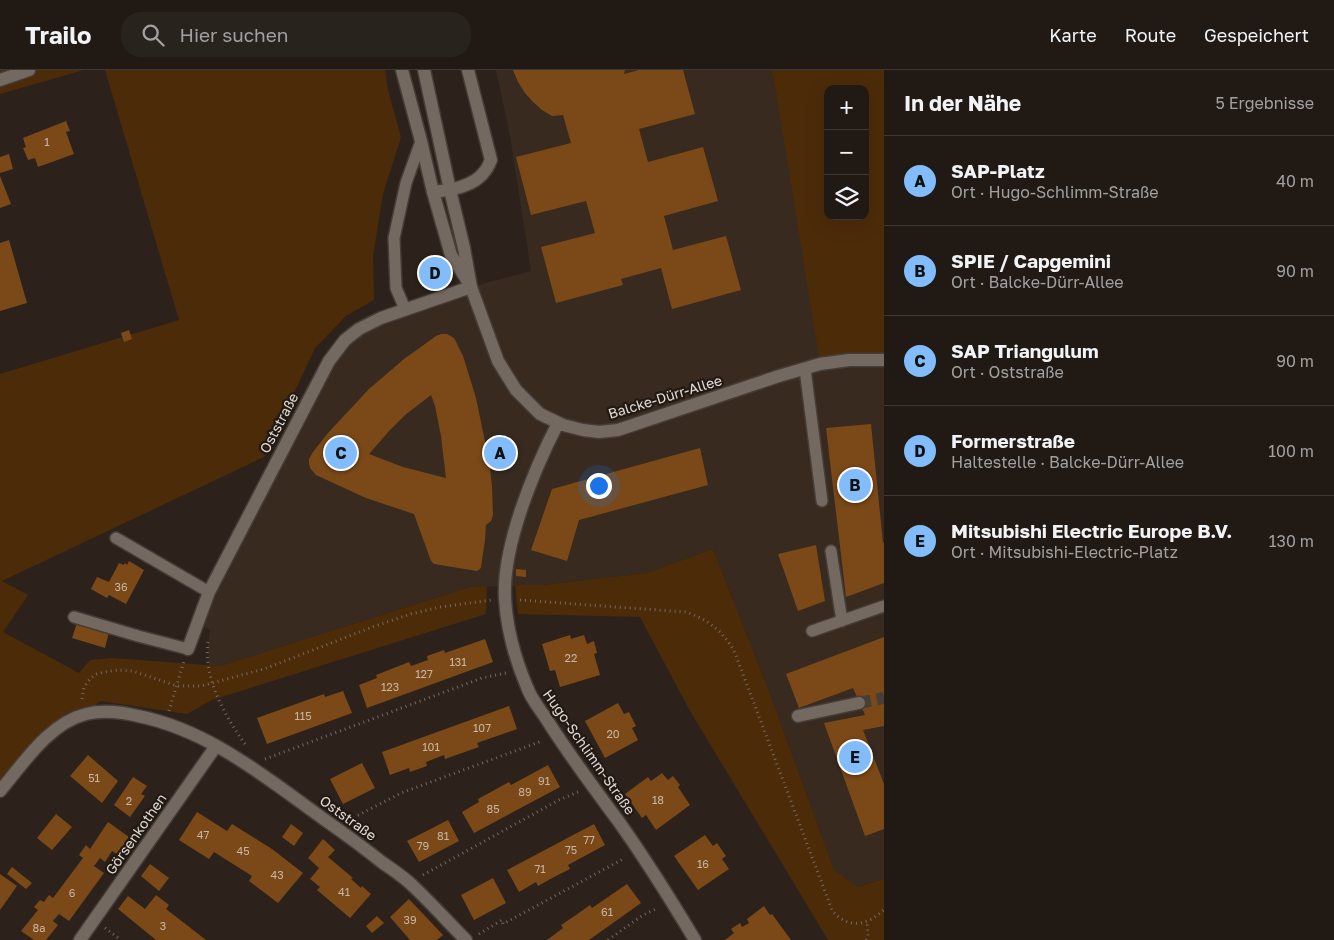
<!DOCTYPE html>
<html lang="de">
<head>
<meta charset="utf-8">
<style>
  :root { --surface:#211a14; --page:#29231d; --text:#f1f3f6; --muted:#a2a1a0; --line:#3e3834; --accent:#83bcfb }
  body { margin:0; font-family:"Golos Text",sans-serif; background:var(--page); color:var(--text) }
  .controls { position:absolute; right:15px; top:15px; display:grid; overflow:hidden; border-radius:10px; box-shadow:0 5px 20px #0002 }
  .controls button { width:45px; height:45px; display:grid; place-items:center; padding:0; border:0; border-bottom:1px solid var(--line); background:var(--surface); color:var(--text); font:25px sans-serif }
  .you { position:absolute; left:598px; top:415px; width:18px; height:18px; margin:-12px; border:4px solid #fff; border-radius:50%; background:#1a73e8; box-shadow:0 0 0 8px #1a73e833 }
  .badge { display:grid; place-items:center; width:32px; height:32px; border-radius:50%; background:var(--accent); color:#111; font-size:16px; font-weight:700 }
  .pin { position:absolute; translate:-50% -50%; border:2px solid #fff; box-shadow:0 1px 5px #0006 }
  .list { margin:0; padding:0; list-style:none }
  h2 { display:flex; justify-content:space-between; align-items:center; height:65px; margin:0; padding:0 20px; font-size:21px }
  h2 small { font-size:16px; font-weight:400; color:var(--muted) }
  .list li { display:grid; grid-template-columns:32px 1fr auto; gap:15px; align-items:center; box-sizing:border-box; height:90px; padding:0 20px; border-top:1px solid var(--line) }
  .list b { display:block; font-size:19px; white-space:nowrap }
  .list p { margin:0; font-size:16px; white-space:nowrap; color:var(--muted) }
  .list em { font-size:16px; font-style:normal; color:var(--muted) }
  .icon { flex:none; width:28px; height:28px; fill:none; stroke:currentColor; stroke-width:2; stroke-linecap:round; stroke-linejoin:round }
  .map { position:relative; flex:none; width:884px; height:870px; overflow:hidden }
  header { display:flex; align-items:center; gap:30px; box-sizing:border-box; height:70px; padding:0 25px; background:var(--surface); border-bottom:1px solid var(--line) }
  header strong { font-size:24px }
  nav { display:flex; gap:28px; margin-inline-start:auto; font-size:18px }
  .search { width:350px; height:45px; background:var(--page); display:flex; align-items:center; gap:12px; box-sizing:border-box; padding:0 18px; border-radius:20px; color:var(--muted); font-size:19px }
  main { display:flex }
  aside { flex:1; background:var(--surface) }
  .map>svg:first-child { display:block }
  .built { fill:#382a1f }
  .green { fill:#4c2b09; fill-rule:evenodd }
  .building { fill:#7b4917; fill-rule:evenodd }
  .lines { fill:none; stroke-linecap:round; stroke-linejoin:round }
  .pedestrian-tunnel { stroke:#473e37; stroke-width:12; stroke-dasharray:12 6; stroke-linecap:butt }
  .service-casing { stroke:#453d38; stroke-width:14 }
  .pedestrian-casing { stroke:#453d38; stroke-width:15 }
  .minor-casing { stroke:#453d38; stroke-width:15 }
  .tertiary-casing { stroke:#453d38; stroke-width:15 }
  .path { stroke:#716963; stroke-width:3; stroke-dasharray:1 4; stroke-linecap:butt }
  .service { stroke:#746960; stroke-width:11 }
  .pedestrian { stroke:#746960; stroke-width:12 }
  .minor { stroke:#746960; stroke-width:12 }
  .tertiary { stroke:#746960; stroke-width:12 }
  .labels { text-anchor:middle; stroke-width:4.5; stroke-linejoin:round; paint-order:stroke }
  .number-label { font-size:11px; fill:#c7b6a6 }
  .street-label { font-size:14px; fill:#e0dad5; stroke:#221912 }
</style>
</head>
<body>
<header>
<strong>Trailo</strong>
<div class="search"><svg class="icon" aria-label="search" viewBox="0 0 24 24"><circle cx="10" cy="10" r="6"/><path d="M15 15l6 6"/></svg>Hier suchen</div>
<nav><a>Karte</a><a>Route</a><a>Gespeichert</a></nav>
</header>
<main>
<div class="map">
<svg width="884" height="870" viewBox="0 0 884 870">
  <rect width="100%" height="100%" fill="#2c221b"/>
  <path class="built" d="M496,0h275l5,21 108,269v519l-26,8 -24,-16 -66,-183 -55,-139 -67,24 -103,12 -73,2 -250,79h-11l-1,-20 2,-16 -13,-6 132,-263 30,-32 112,-42 60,-16 -21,-135z"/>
  <path class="green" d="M0,0h84l-84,24z
    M105,0h280l3,20 13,47 -18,57 -10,62 1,44 -28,16 -31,32 -51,109 -262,124 26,14 -25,37 76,41 11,-13 22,-2 108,8 250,-79 17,-1 -1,28 -274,86 -25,14 -87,-13 -15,13 -14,6 -71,71v-417l179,-54z
    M771,0h113v290l-64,4 -44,-273zM828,19h37v127h-37z
    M713,479l55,139 66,182 24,17 26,-8v61h-56l-139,-231 -49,-92 -122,-3 -3,-29h28l103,-12z"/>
  <path class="building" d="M513,0h112l-1,4 15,-4h44l12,44 -56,15 9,33 55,-15 15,54 -54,15 9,34 53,-14 15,54 -69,19 -11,-41 -40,11 2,6 -67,18 -15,-56 54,-14 -9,-32 -55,14 -15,-58 55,-14 -8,-28 -11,1 -10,-6 -9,-8 -8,-9 -7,-11z
    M66,51l4,10 -4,1 8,22 -36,13 -3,-9 -7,2 -5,-12 3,-1 -3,-9z
    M9,84l4,15 -13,4v-16z
    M0,106l11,28 -11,4z
    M9,170l18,63 -27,8v-68z
    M129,260l3,9 -8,3 -3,-9z
    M441,264h6l7,4 9,18 13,42 13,63 3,25 1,29 -2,6 -5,4 -1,15 -4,27 -1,2 -3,2 -43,-7 -3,-3 -17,-47 -48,-16 -50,-23 -6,-7 -1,-5v-4l4,-7 15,-19 41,-44 35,-30 32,-23zM431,325l4,11 6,30 5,42 -43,-11 -34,-13 21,-24 15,-15z
    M871,354l12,119 1,-1v41l-38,14 -20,-169z
    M700,378l8,37 -129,35 -12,41 -36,-11 21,-61z
    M816,475l9,56 -27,10 -20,-57z
    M129,491l15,9 -18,34 -17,-9 -2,3 -16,-9 6,-12 12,5 10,-19 5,2 1,-2 2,2z
    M516,499l10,1v7l-10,-1z
    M77,553l32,9 -4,16 -33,-10z
    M570,565l1,4 13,-4 3,9 7,-3 3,12 -3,1 6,21 -40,12 -5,-17 -5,1 -8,-27z
    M884,567v89l-21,4 21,54v45l-19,7 -41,-113 41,-8 -12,-27 -54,20 -13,-34z
    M485,569l8,23 -126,46 -8,-23 18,-7 -1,-3 33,-13 2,4 17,-6 -1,-4 17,-6 1,3z
    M343,621l9,22 -85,31 -10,-26 67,-24 1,3z
    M618,633l6,11 5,-2 7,14 -4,2 6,12 -33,18 -20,-37z
    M509,636l8,23 -40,14 2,4 -34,12 -1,-4 -18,7 1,4 -17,6 -1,-4 -19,7 -8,-23z
    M88,685l30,26 -16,22 -32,-27z
    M362,693l13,25 -32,16 -13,-25z
    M548,695l12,22 -86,46 -12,-21 17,-10 -1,-3 31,-17 2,3z
    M662,703l6,7 5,-4 7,9 -2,2 12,18 -34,25 -10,-15 -4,3 -17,-24 23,-17 3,4z
    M133,707l14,9 -6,8 4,2 -15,21 -16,-12z
    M197,742l30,19 5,-7 40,25 31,24 -25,30 -29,-22 3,-5 -38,-24 -5,7 -30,-19z
    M56,744l16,13 -20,23 -15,-12z
    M448,750l11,21 -40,21 -12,-21z
    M108,752l21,15 -12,17 -5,-3 -7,11 -5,-4 -6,8 10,7 -35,48 -10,-7 -6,7 5,4 -12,15h-12l-13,-9 17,-21 -4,-3 6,-7 4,2 5,-7 4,3 30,-40 -4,-3 7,-10 4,4z
    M291,754l12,9 -9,13 -12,-9z
    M594,754l11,21 -37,20 2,4 -16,8 -16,9 -2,-4 -17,10 -12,-22z
    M705,765l8,11 4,-3 9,13 -4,3 7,10 -31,21 -24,-34z
    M323,769l12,11 -7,7 25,21 -2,1 10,9 1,-2 9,8 -21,24 -33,-28 3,-3 -10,-8 9,-11 -11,-10z
    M150,794l19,14 -10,13 -18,-15z
    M12,797l20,16 -6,6 -19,-15z
    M0,804l17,12 -17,24z
    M493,808l13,25 -32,17 -13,-25z
    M627,814l14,19 -52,37h-42l16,-12 -2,-3 15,-10 14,-10 2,3z
    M156,825l13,10 -3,4 40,31h-50l-38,-31 10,-13 17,13z
    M409,829l34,36 -6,5h-27l-20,-23z
    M764,836l6,9 2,-1 19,26h-66l9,-7 -3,-4 9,-6 2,4 7,-4 -2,-4z
    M377,846l7,7 -12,10 -6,-7z"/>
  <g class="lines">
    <path class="pedestrian-tunnel" d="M859,633l25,-5"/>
    <g class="service-casing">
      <path id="service" d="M405,239l-9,-21 -2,-50 12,-55 15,-42
        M805,299l17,132
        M116,468l93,54
        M831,481l11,70
        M74,547l64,19 50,13
        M812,561l72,-25"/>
    </g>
    <g class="pedestrian-casing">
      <path id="pedestrian" d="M798,646l61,-13"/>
    </g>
    <g class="minor-casing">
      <path id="minor" d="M0,10l29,-10
        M433,122c17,-2 41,-5 52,-21 3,-3 4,-7 6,-11l-23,-90
        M558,353c-24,47 -56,123 -53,176 2,31 10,60 22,88 4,12 13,22 20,33 22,35 47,68 72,102 27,38 52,78 76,118
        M188,579l21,-57 120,-231 16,-21 14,-11 22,-11 90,-31
        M0,721c23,-27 49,-68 86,-77 17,-4 35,-2 52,2 71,14 130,63 187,104 20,14 39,28 58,43 10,7 21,14 30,23 18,17 35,36 53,54
        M80,870l136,-194"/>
    </g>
    <g class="tertiary-casing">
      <path id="tertiary" d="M402,0l19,71 12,51 18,63 16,25
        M424,0l26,120 14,58 7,39 27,74 18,29 24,24 23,11 20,5 16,2 19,-2 161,-54 41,-12 29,-4h35"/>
    </g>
    <path class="path" d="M520,530l165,12c22,6 40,21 50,41l97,257c8,11 22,17 35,11 6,-2 12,-7 17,-11
      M208,572c-5,36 17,74 37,102
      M82,629l2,-12 6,-8 6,-5 9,-2 13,-2 15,1 44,15h24l63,-17 111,-43 36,-12 29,-7 52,-7
      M169,641l15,-50
      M265,689l217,-81 24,-5
      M349,750l52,-27 141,-52
      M423,805l136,-75 19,-8
      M105,858l16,12
      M479,864l23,-14 1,4 122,-66
      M608,870l35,-25 15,-7
      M866,870l2,-4 -1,-15"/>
    <use href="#service" class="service"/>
    <use href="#pedestrian" class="pedestrian"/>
    <use href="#minor" class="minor"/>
    <use href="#tertiary" class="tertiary"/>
  </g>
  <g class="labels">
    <g class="number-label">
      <text x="47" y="76">1</text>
      <text x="121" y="521">36</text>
      <text x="571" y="592">22</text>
      <text x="458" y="596">131</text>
      <text x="424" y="608">127</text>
      <text x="390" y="621">123</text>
      <text x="303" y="650">115</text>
      <text x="482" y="662">107</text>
      <text x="613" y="668">20</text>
      <text x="431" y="681">101</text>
      <text x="94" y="712">51</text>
      <text x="544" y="715">91</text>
      <text x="525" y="726">89</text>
      <text x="658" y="734">18</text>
      <text x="129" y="735">2</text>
      <text x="493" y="743">85</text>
      <text x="203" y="769">47</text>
      <text x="443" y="770">81</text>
      <text x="589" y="774">77</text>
      <text x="423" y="780">79</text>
      <text x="571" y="784">75</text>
      <text x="243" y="785">45</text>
      <text x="703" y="798">16</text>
      <text x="540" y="803">71</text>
      <text x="277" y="809">43</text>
      <text x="344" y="826">41</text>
      <text x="72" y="827">6</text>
      <text x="607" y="846">61</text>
      <text x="410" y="854">39</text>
      <text x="163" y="860">3</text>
      <text x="39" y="862">8a</text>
    </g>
    <g class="street-label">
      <text transform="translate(665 327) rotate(-17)" y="5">Balcke-Dürr-Allee</text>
      <text transform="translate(279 353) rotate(-62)" y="5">Oststraße</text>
      <text transform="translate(589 682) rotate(55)" y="5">Hugo-Schlimm-Straße</text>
      <text transform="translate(348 748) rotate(36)" y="5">Oststraße</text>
      <text transform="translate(136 764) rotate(-55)" y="5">Görsenkothen</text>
    </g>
  </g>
</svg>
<div class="controls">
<button>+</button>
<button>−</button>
<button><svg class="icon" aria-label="layers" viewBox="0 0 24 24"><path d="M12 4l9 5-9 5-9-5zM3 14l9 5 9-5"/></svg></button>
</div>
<div class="you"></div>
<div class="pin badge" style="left:500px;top:383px">A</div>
<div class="pin badge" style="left:855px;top:415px">B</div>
<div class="pin badge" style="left:341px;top:383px">C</div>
<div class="pin badge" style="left:435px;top:203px">D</div>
<div class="pin badge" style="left:855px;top:687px">E</div>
</div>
<aside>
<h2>In der Nähe<small>5 Ergebnisse</small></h2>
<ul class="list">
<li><span class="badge">A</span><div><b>SAP-Platz</b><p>Ort · Hugo-Schlimm-Straße</p></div><em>40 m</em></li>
<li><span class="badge">B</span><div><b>SPIE / Capgemini</b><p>Ort · Balcke-Dürr-Allee</p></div><em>90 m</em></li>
<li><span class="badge">C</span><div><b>SAP Triangulum</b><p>Ort · Oststraße</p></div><em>90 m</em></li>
<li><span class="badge">D</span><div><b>Formerstraße</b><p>Haltestelle · Balcke-Dürr-Allee</p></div><em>100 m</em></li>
<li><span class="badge">E</span><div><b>Mitsubishi Electric Europe B.V.</b><p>Ort · Mitsubishi-Electric-Platz</p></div><em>130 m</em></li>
</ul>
</aside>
</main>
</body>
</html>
